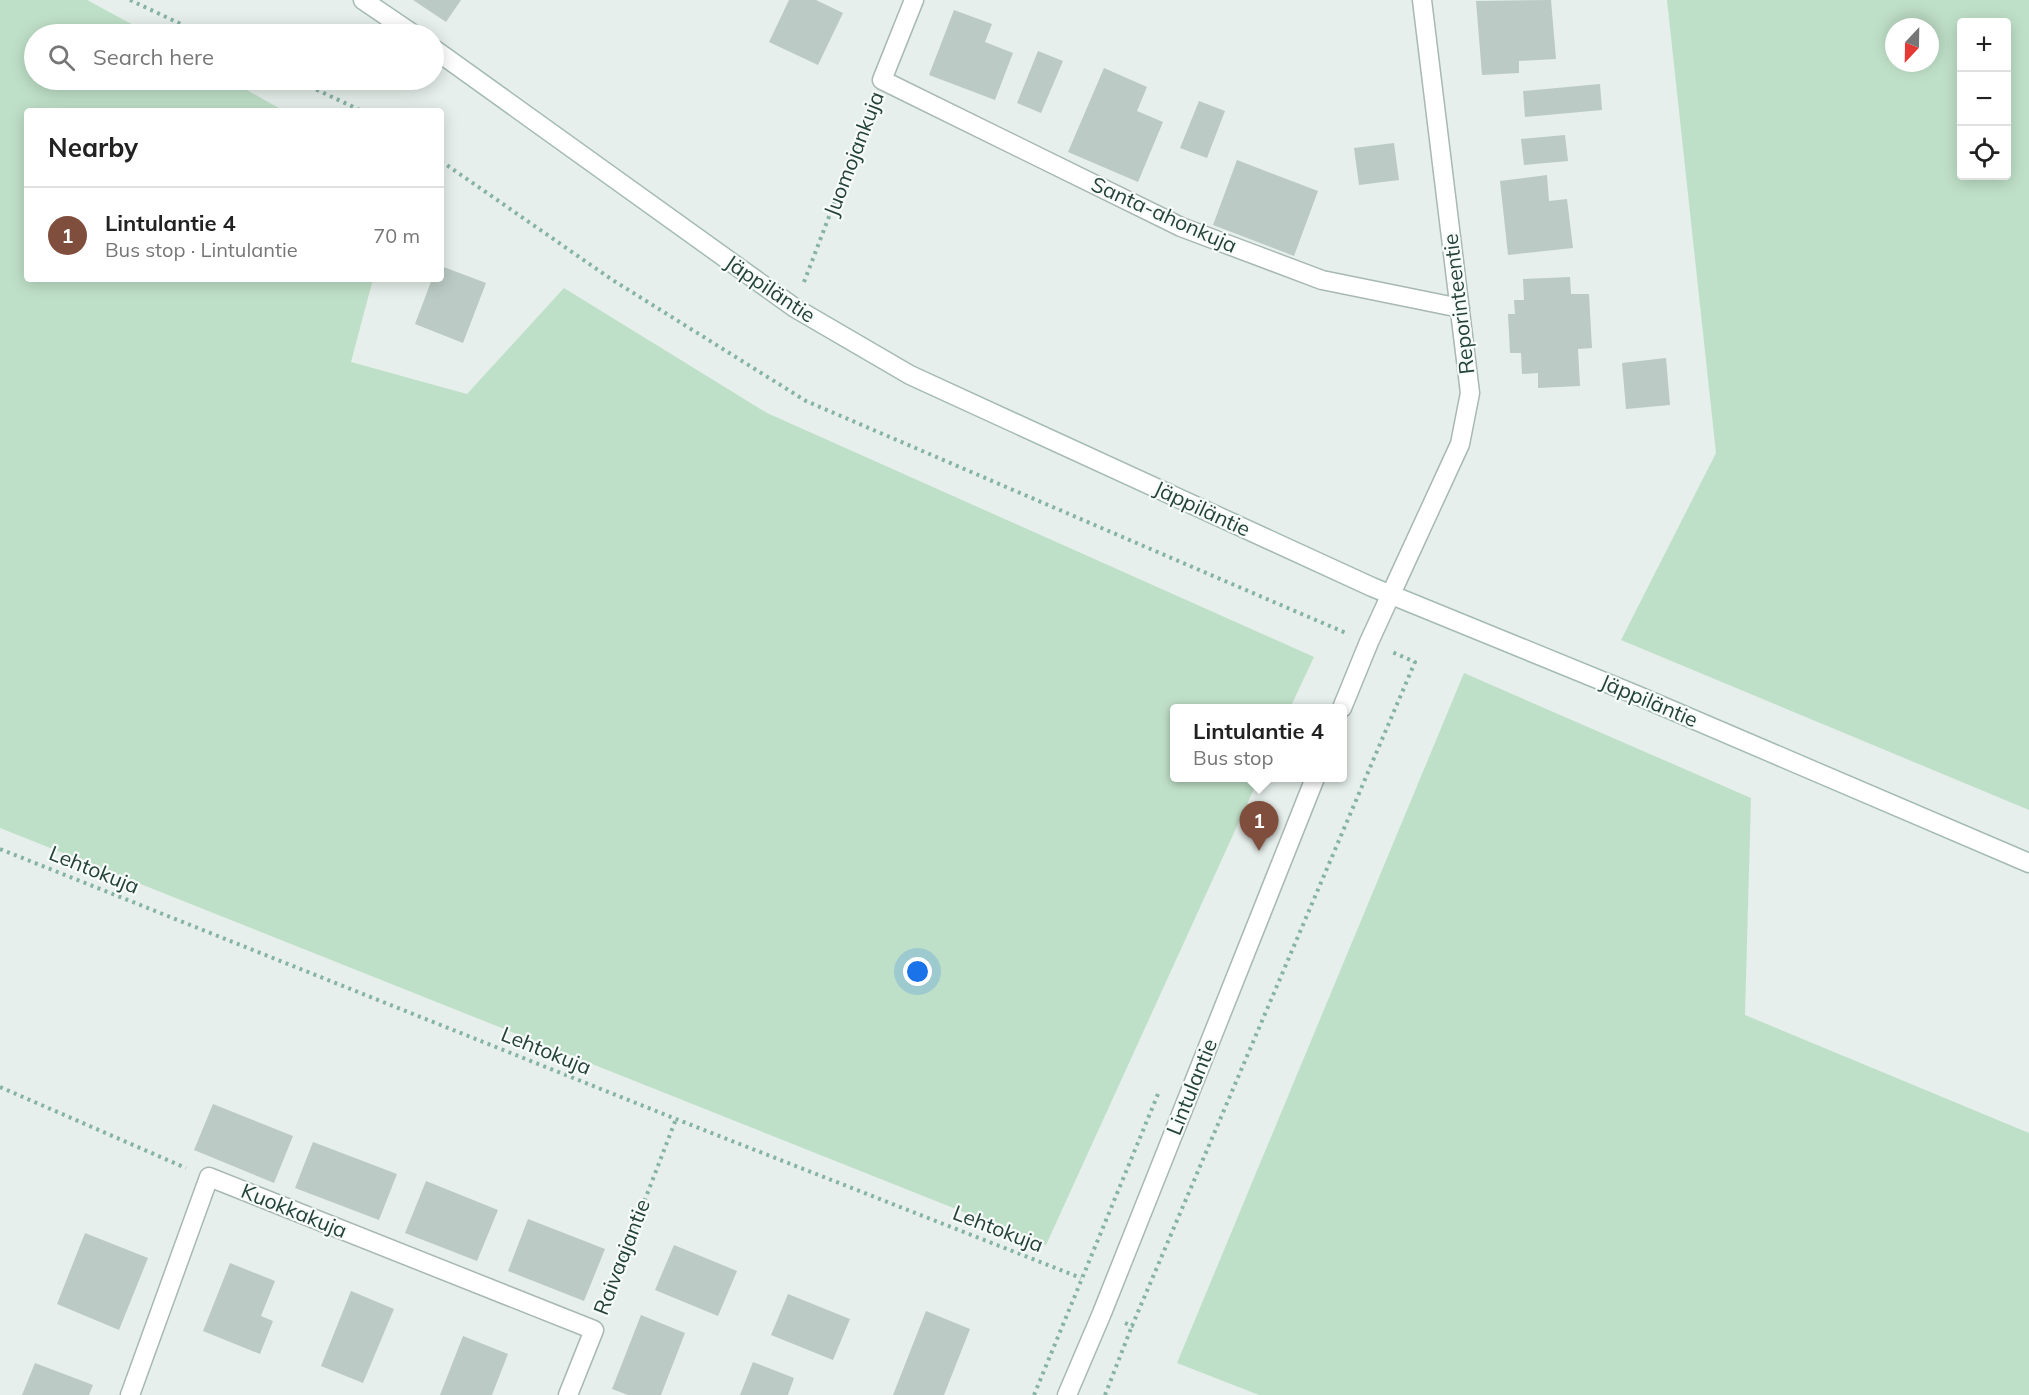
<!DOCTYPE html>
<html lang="en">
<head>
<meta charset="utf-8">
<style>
  :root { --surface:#fff; --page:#f2f2f2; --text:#222; --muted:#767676; --line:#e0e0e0; --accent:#804e3d }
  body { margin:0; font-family:Mulish,sans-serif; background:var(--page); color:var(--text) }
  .controls { position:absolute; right:18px; top:18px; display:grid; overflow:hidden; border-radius:6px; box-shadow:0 3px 15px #0003 }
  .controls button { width:54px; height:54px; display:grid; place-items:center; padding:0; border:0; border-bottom:2px solid var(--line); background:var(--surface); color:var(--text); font:30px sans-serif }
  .compass { position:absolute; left:1885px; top:18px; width:54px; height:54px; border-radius:50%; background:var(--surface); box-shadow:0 3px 15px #0003; rotate:202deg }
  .you { position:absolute; left:918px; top:972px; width:21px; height:21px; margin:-15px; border:4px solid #fff; border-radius:50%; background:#1a73e8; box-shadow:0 0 0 9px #1a73e833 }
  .badge { display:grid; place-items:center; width:39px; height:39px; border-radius:50%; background:var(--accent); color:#fff; font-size:20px; font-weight:700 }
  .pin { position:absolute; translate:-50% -50px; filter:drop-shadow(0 2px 3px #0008) }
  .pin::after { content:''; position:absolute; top:32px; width:21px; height:18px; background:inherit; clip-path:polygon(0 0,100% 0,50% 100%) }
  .popup { position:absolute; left:1170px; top:704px; width:177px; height:78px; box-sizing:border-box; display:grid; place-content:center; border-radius:6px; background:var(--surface); filter:drop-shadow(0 2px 4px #0005); font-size:20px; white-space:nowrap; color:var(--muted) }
  .popup b { font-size:22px; color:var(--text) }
  .popup::after { content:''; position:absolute; left:50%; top:100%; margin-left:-12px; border:12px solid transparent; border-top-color:var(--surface) }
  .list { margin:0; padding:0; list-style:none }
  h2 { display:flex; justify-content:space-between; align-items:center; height:78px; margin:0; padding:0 24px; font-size:26px }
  h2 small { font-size:20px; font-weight:400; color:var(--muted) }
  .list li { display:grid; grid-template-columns:39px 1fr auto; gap:18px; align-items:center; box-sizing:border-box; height:96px; padding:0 24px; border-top:2px solid var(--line) }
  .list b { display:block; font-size:22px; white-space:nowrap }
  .list p { margin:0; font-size:20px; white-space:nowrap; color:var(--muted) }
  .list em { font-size:20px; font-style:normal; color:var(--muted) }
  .icon { flex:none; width:33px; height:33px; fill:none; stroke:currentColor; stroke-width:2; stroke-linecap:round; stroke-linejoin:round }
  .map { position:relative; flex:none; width:2029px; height:1395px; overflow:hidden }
  .search { position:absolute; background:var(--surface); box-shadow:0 3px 15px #0003; left:24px; top:24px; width:420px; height:66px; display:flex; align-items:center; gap:15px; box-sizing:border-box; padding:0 21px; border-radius:33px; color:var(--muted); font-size:22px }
  .panel { position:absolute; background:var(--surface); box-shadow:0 3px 15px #0003; left:24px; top:108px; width:420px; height:174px; border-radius:6px }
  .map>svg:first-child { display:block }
  .green { fill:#bfe0c8; fill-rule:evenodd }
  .building { fill:#bbcac4 }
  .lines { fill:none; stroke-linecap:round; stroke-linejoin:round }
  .minor-casing { stroke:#a8b8b2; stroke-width:21 }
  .tertiary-casing { stroke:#a8b8b2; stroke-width:21 }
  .secondary-casing { stroke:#a4bbb3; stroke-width:21 }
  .path { stroke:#86b3a5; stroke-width:4; stroke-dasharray:3 4.5; stroke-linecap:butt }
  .minor { stroke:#fff; stroke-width:18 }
  .tertiary { stroke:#fff; stroke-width:18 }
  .secondary { stroke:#fff; stroke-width:18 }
  .labels { text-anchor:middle; stroke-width:4.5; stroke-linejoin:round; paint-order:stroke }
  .street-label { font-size:21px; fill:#24423a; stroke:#f7fbf9 }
</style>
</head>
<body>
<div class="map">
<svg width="2029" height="1395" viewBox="0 0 2029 1395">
  <rect width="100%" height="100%" fill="#e6efeb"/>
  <path class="green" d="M0,0h87l63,34h-116v46h195l55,31h-257v168h346l-22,83 116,32 97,-106 203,125 547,244 -24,51h-115v70h84l-213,467 -1046,-417z
    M1667,0h362v810l-408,-170 95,-187zM1962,22h44v154h-44zM1894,27h36v36h-36z
    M1464,673l287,125 -6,217 284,118v262h-770l-82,-32z"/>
  <path class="building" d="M413,0h48l-15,22z
    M789,0h27l27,13 -25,52 -49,-23z
    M1551,0l5,59 -37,2v12l-37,2 -6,-74z
    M954,10l38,14 -7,18 28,11 -18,47 -66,-25z
    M1038,51l25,10 -22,52 -24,-10z
    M1104,68l43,19 -10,24 26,11 -25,60 -70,-30z
    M1600,84l2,26 -77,7 -2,-26z
    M1199,101l26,10 -18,47 -27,-10z
    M1565,135l3,26 -44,4 -3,-26z
    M1394,143l5,37 -40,5 -5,-37z
    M1237,160l81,31 -24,65 -81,-31z
    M1547,175l2,26 18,-2 6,49 -65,7 -8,-74z
    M441,266l45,17 -23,60 -48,-19 17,-45h9z
    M1570,277l1,17h18l3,54 -14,1 2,37 -42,2v-15l-16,1 -1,-21h-11l-2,-39h7l-1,-14h10l-1,-21z
    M1666,358l4,47 -44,4 -4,-46z
    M213,1104l80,32 -19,47 -80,-33z
    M313,1142l84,32 -18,46 -84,-32z
    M426,1181l72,29 -21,51 -72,-28z
    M528,1219l77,30 -21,52 -76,-30z
    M85,1233l63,25 -29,72 -62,-26z
    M674,1245l63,26 -19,45 -63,-26z
    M230,1263l45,18 -14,35 12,5 -13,33 -57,-23z
    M351,1291l43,18 -31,74 -42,-17z
    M788,1294l62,25 -17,41 -62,-25z
    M926,1311l44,18 -26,66h-51z
    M641,1315l44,18 -24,62h-33l-16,-6z
    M463,1336l45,18 -16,41h-52z
    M753,1362l41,16 -6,17h-48z
    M35,1363l58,22 -4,10h-67z"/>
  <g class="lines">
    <g class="minor-casing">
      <path id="minor" d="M914,0l-32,80 299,147 141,53 138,28
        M1391,594l69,-150 10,-51 -48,-393
        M130,1395l79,-218 385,153 -26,65"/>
    </g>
    <g class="tertiary-casing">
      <path id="tertiary" d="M1342,708l27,-66 22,-48
        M1067,1395l35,-82 213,-535"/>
    </g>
    <g class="secondary-casing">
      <path id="secondary" d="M363,0l50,34
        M434,49l361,259 115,67 462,212 262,107 395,169"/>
    </g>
    <path class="path" d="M130,0l72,34
      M296,80l66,31
      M441,161l170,118 195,122 540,232
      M804,282l68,-178
      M0,849l676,270 405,159
      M0,1087l186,81
      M604,1306l72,-187
      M1125,1323l7,3 283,-664 -23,-10
      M1034,1395l124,-301
      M1105,1395l27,-69"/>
    <use href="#minor" class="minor"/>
    <use href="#tertiary" class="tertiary"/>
    <use href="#secondary" class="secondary"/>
  </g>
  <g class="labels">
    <g class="street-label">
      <text transform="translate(854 154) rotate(-69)" y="7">Juomojankuja</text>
      <text transform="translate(1164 215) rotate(24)" y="7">Santa-ahonkuja</text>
      <text transform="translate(770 289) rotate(34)" y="7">Jäppiläntie</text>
      <text transform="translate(1459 304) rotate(-97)" y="7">Reporinteentie</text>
      <text transform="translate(1202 509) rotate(25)" y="7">Jäppiläntie</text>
      <text transform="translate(1649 701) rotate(23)" y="7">Jäppiläntie</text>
      <text transform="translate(94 870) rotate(22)" y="7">Lehtokuja</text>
      <text transform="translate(546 1051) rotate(22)" y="7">Lehtokuja</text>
      <text transform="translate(1192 1087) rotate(-68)" y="7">Lintulantie</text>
      <text transform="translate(294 1211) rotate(22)" y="7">Kuokkakuja</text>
      <text transform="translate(998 1229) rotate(21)" y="7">Lehtokuja</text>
      <text transform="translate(622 1257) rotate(-69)" y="7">Raivaajantie</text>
    </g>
  </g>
</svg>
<div class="controls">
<button>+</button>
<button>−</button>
<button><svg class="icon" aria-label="locate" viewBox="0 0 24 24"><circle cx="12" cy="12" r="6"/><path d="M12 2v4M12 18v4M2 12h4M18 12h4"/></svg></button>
</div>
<svg class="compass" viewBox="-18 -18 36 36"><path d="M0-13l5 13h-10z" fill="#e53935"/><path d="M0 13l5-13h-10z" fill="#767676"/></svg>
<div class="you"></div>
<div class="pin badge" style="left:1259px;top:851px">1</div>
<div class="popup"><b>Lintulantie 4</b>Bus stop</div>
<div class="search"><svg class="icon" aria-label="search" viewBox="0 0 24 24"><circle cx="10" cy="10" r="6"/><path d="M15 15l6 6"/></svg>Search here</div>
<section class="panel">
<h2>Nearby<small></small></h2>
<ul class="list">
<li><span class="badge">1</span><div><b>Lintulantie 4</b><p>Bus stop · Lintulantie</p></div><em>70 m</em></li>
</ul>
</section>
</div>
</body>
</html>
